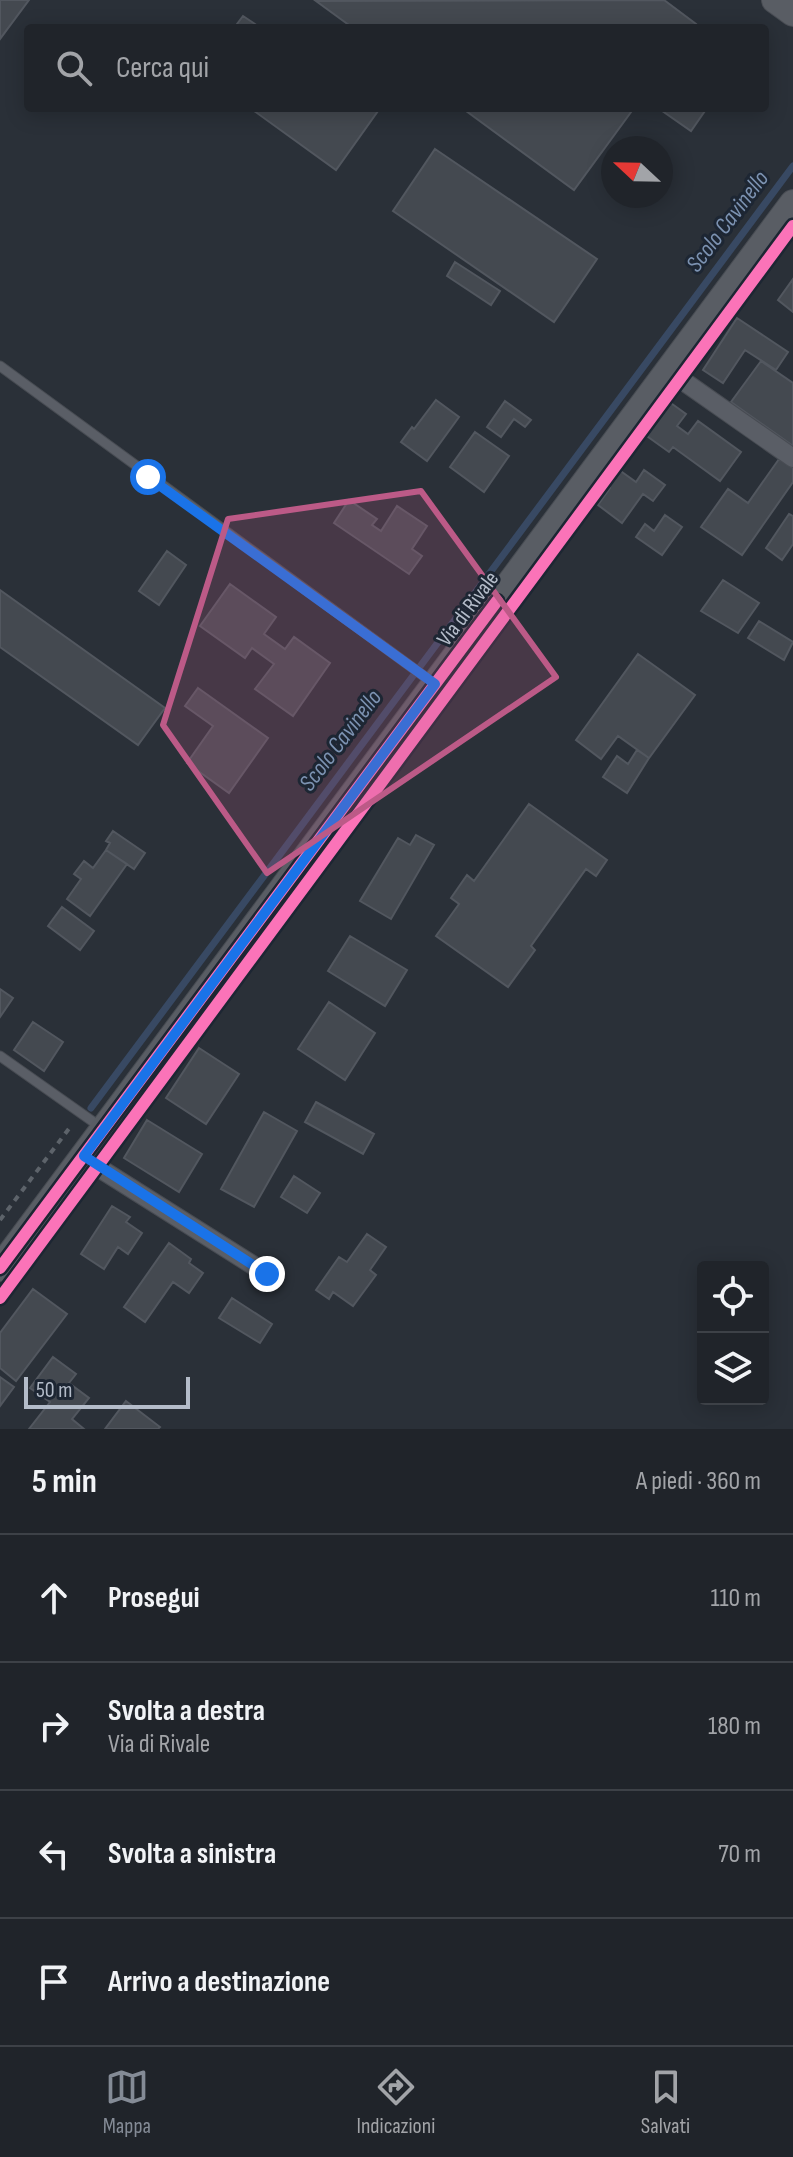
<!DOCTYPE html>
<html lang="it">
<head>
<meta charset="utf-8">
<style>
  :root { --surface:#20242a; --page:#2d3036; --text:#f1f3f6; --muted:#a2a4a8; --line:#3d4147; --accent:#848b96 }
  body { margin:0; font-family:"Sofia Sans Condensed",sans-serif; background:var(--page); color:var(--text) }
  .controls { position:absolute; right:24px; bottom:24px; display:grid; overflow:hidden; border-radius:8px; box-shadow:0 4px 20px #0003 }
  .controls button { width:72px; height:72px; display:grid; place-items:center; padding:0; border:0; border-bottom:2px solid var(--line); background:var(--surface); color:var(--text); font:40px sans-serif }
  .compass { position:absolute; left:601px; top:136px; width:72px; height:72px; border-radius:50%; background:var(--surface); box-shadow:0 4px 20px #0003; rotate:292deg }
  .scale { position:absolute; left:24px; bottom:20px; width:166px; box-sizing:border-box; padding-left:8px; border:4px solid #b4bcc9; border-top:0; font-size:22px; line-height:28px; white-space:nowrap; color:#b4bcc9; -webkit-text-stroke:6px #1d2633; paint-order:stroke }
  .stop { position:absolute; width:24px; height:24px; margin:-18px; border:6px solid #1a73e8; border-radius:50%; background:#fff }
  .stop.end { background:#1a73e8; border-color:#fff; box-shadow:0 2px 8px #0008 }
  .list { margin:0; padding:0; list-style:none }
  h2 { display:flex; justify-content:space-between; align-items:center; height:104px; margin:0; padding:0 32px; font-size:34px }
  h2 small { font-size:26px; font-weight:400; color:var(--muted) }
  .list li { display:grid; grid-template-columns:52px 1fr auto; gap:24px; align-items:center; box-sizing:border-box; height:128px; padding:0 32px; border-top:2px solid var(--line) }
  .list b { display:block; font-size:30px; white-space:nowrap }
  .list p { margin:0; font-size:26px; white-space:nowrap; color:var(--muted) }
  .list em { font-size:26px; font-style:normal; color:var(--muted) }
  .icon { flex:none; width:44px; height:44px; fill:none; stroke:currentColor; stroke-width:2; stroke-linecap:round; stroke-linejoin:round }
  .map { position:relative; flex:none; width:793px; height:1429px; overflow:hidden }
  .search { position:absolute; background:var(--surface); box-shadow:0 4px 20px #0003; left:24px; right:24px; top:24px; height:88px; display:flex; align-items:center; gap:20px; box-sizing:border-box; padding:0 28px; border-radius:8px; color:var(--muted); font-size:30px }
  .sheet { height:616px; background:var(--surface) }
  nav { display:flex; justify-content:space-around; align-items:center; box-sizing:border-box; height:112px; border-top:2px solid var(--line); background:var(--surface); font-size:22px; color:var(--muted) }
  nav a { display:grid; justify-items:center; gap:4px }
  nav .on { color:var(--accent) }
  .map>svg:first-child { display:block }
  .lines { fill:none; stroke-linecap:round; stroke-linejoin:round }
  .stream { stroke:#384963; stroke-width:7 }
  .building { fill:#444950; stroke:#52575f; stroke-width:2 }
  .lane-casing { stroke:#484c53; stroke-width:11 }
  .street-casing { stroke:#484c53; stroke-width:20 }
  .secondary-casing { stroke:#484c53; stroke-width:28 }
  .path { stroke:#5d636a; stroke-width:4; stroke-dasharray:6 6; stroke-linecap:butt }
  .lane { stroke:#5a5e66; stroke-width:9 }
  .street { stroke:#5a5e66; stroke-width:18 }
  .secondary { stroke:#595d64; stroke-width:26 }
  .cycleway-casing { stroke:#1d2633; stroke-width:17 }
  .cycleway { stroke:#fb73b8; stroke-width:12 }
  .route { stroke:#1a73e8; stroke-width:10 }
  .marked { fill:#bc5a87; fill-opacity:0.2; stroke:#bc5a87; stroke-width:6; stroke-linejoin:round }
  .labels { text-anchor:middle; stroke-width:6; stroke-linejoin:round; paint-order:stroke }
  .street-label { font-size:22px; fill:#b4bcc9; stroke:#1d2633 }
  .water-label { font-size:24px; font-style:italic; fill:#7c92b1; stroke:#1d2633 }
</style>
</head>
<body>
<div class="map">
<svg width="793" height="1429" viewBox="0 0 793 1429">
  <rect width="100%" height="100%" fill="#2a3038"/>
  <g class="lines">
    <path class="stream" d="M91,1108l702,-942"/>
  </g>
  <path class="building" d="M0,0h29l-29,39z
    M664,0l32,24 -3,4h-340l-37,-27z
    M243,16l18,12h-27z
    M250,108h123l5,3 -42,59z
    M462,108h172l-60,82z
    M658,108h49l-16,23z
    M435,149l162,110 -43,63 -161,-111z
    M455,262l45,29 -9,14 -44,-29z
    M793,279v33l-15,-12z
    M737,318l51,34 -12,18 -31,-20 -22,33 -20,-13z
    M761,361l32,22v63l-62,-44z
    M436,400l23,17 -32,44 -26,-19 11,-15 2,2z
    M505,401l26,19 -6,7 -11,-8 -13,18 -14,-10z
    M668,401l18,13 -9,12 11,8 10,-13 43,31 -21,29 -47,-34 -4,5 -25,-18z
    M475,432l34,24 -25,36 -34,-25z
    M779,459l14,9v14l-51,73 -41,-28 27,-38 20,14z
    M615,467l21,15 8,-12 21,15 -12,16 -10,-7 -21,29 -24,-18 12,-17 -6,-5z
    M349,500l28,19 -5,6 9,6 16,-25 30,20 -15,23 10,7 -13,18 -75,-51z
    M789,514l4,2v28l-11,16 -16,-12z
    M665,515l17,12 -20,28 -26,-18 9,-13 9,7z
    M167,551l19,14 -27,40 -20,-14z
    M723,580l36,23 -21,30 -37,-22z
    M230,584l46,33 -12,17 21,15 9,-12 36,26 -37,53 -38,-27 19,-25 -22,-16 -7,10 -45,-32z
    M0,590l165,118 -27,37 -138,-98z
    M759,621l34,21 -9,18 -36,-22z
    M638,654l57,41 -46,63 -31,-22 -17,23 -25,-19z
    M198,688l70,50 -39,55 -42,-30 26,-37 -28,-20z
    M637,750l12,8 -22,35 -24,-16 14,-21 11,8z
    M529,804l78,56 -11,16 -10,-7 -55,77 4,4 -27,37 -72,-51 23,-32 -8,-6 16,-23 7,6z
    M113,831l32,22 -11,16 -28,-19 4,-7 -4,-2z
    M416,835l18,10 -43,74 -31,-18 38,-63 12,7z
    M106,850l21,14 -37,52 -23,-17 14,-20 -7,-5 10,-13 9,7z
    M62,907l32,24 -14,19 -32,-24z
    M350,936l57,34 -22,36 -57,-35z
    M0,989l13,9 -13,19z
    M329,1002l46,31 -30,47 -47,-31z
    M33,1022l30,20 -19,29 -30,-21z
    M199,1048l40,26 -33,50 -40,-26z
    M316,1102l58,32 -11,20 -58,-32z
    M264,1112l33,19 -43,76 -33,-18z
    M147,1120l55,34 -23,38 -55,-34z
    M294,1176l26,17 -13,20 -26,-16z
    M112,1206l18,11 -4,5 16,11 -14,21 -10,-7 -14,22 -23,-15z
    M367,1234l19,13 -16,23 6,5 -23,31 -20,-14 -4,7 -13,-9 23,-33 8,5z
    M169,1243l22,16 -2,4 14,10 -14,20 -16,-11 -28,40 -21,-15z
    M33,1289l34,25 -51,67 -16,-13v-35z
    M232,1298l40,26 -12,19 -41,-25z
    M53,1357l23,17 -7,9 20,15 -17,21 12,10h-55l21,-27 -20,-14z
    M0,1377l14,10 -14,19z
    M126,1401l34,26 -2,2h-53z"/>
  <g class="lines">
    <g class="lane-casing">
      <path id="lane" d="M0,366l432,316
        M0,1056l102,72"/>
    </g>
    <g class="street-casing">
      <path id="street" d="M669,371l124,87
        M84,1156l12,10 171,108"/>
    </g>
    <g class="secondary-casing">
      <path id="secondary" d="M775,0l18,13
        M0,1268l793,-1065"/>
    </g>
    <path class="path" d="M0,1220l71,-94"/>
    <use href="#lane" class="lane"/>
    <use href="#street" class="street"/>
    <use href="#secondary" class="secondary"/>
    <g class="cycleway-casing">
      <path id="cycleway" d="M0,1268l497,-667
        M0,1298l793,-1072"/>
    </g>
    <use href="#cycleway" class="cycleway"/>
  </g>
  <g class="lines">
    <path class="route" d="M148,477l287,207 -351,472 183,118"/>
  </g>
  <path class="marked" d="M421,491l135,186 -289,196 -104,-148 65,-206z"/>
  <g class="labels">
    <g class="street-label">
      <text transform="translate(467 608) rotate(-53)" y="8">Via di Rivale</text>
    </g>
    <g class="water-label">
      <text transform="translate(727 221) rotate(-53)" y="8">Scolo Cavinello</text>
      <text transform="translate(340 740) rotate(-53)" y="8">Scolo Cavinello</text>
    </g>
  </g>
</svg>
<div class="controls">
<button><svg class="icon" aria-label="locate" viewBox="0 0 24 24"><circle cx="12" cy="12" r="6"/><path d="M12 2v4M12 18v4M2 12h4M18 12h4"/></svg></button>
<button><svg class="icon" aria-label="layers" viewBox="0 0 24 24"><path d="M12 4l9 5-9 5-9-5zM3 14l9 5 9-5"/></svg></button>
</div>
<svg class="compass" viewBox="-18 -18 36 36"><path d="M0-13l5 13h-10z" fill="#e53935"/><path d="M0 13l5-13h-10z" fill="#a2a4a8"/></svg>
<div class="scale">50 m</div>
<div class="stop" style="left:148px;top:477px"></div>
<div class="stop end" style="left:267px;top:1274px"></div>
<div class="search"><svg class="icon" aria-label="search" viewBox="0 0 24 24"><circle cx="10" cy="10" r="6"/><path d="M15 15l6 6"/></svg>Cerca qui</div>
</div>
<section class="sheet">
<h2>5 min<small>A piedi · 360 m</small></h2>
<ul class="list">
<li><svg class="icon" aria-label="ahead" viewBox="0 0 24 24"><path d="M12 20V5M6 11l6-6 6 6"/></svg><div><b>Prosegui</b></div><em>110 m</em></li>
<li><svg class="icon" aria-label="right" viewBox="0 0 24 24"><path d="M7 20v-9h11M14 6l5 5-5 5"/></svg><div><b>Svolta a destra</b><p>Via di Rivale</p></div><em>180 m</em></li>
<li><svg class="icon" aria-label="left" viewBox="0 0 24 24"><path d="M17 20v-9H6M10 6l-5 5 5 5"/></svg><div><b>Svolta a sinistra</b></div><em>70 m</em></li>
<li><svg class="icon" aria-label="arrive" viewBox="0 0 24 24"><path d="M6 21V4h12l-3 4 3 4H6"/></svg><div><b>Arrivo a destinazione</b></div></li>
</ul>
</section>
<nav>
<a class="on"><svg class="icon" aria-label="map" viewBox="0 0 24 24"><path d="M3 6l6-2 6 2 6-2v14l-6 2-6-2-6 2zM9 4v14M15 6v14"/></svg>Mappa</a>
<a><svg class="icon" aria-label="directions" viewBox="0 0 24 24"><path d="M12 3l9 9-9 9-9-9zM9 14v-3h6M13 9l2 2-2 2"/></svg>Indicazioni</a>
<a><svg class="icon" aria-label="saved" viewBox="0 0 24 24"><path d="M7 4h10v16l-5-4-5 4z"/></svg>Salvati</a>
</nav>
</body>
</html>
